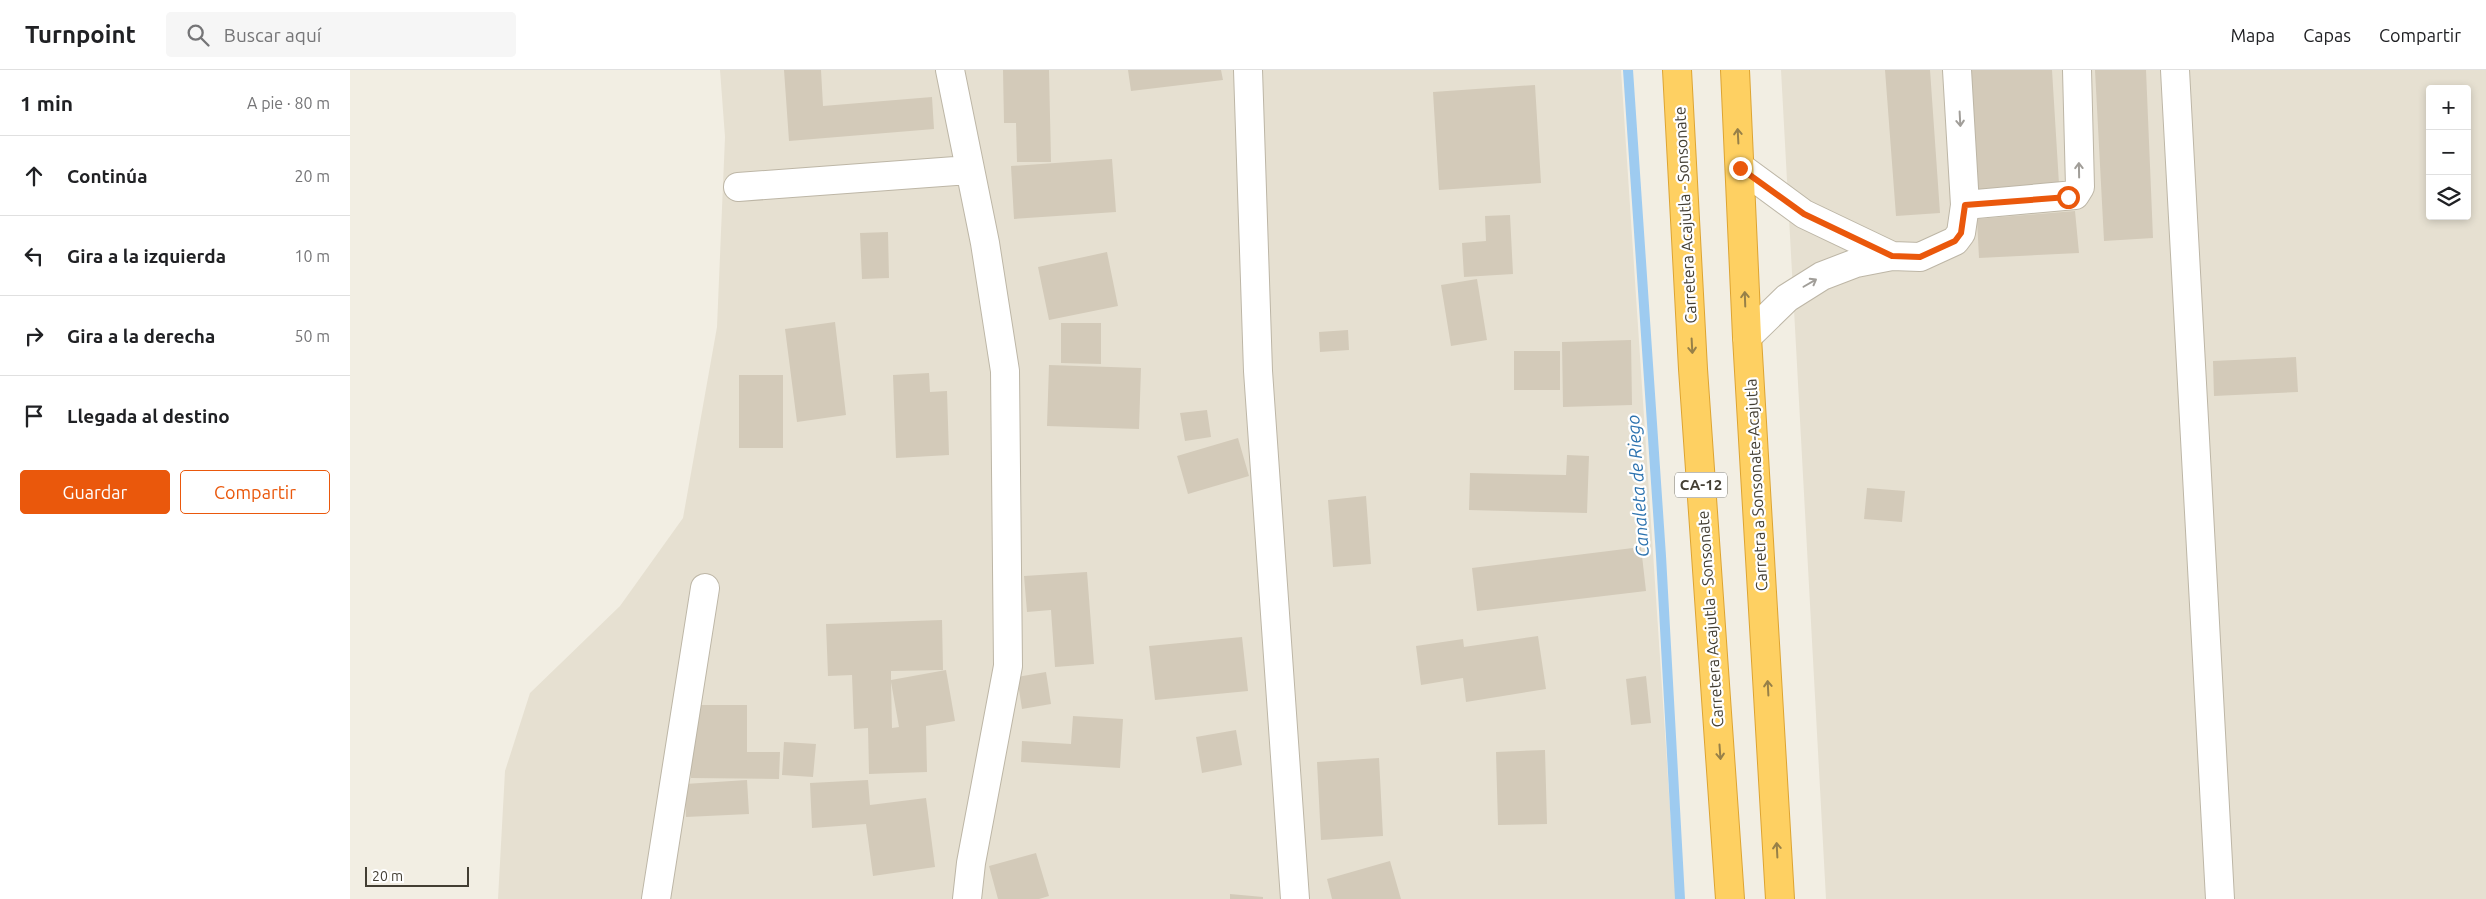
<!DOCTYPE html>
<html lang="es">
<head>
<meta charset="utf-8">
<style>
  :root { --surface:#fff; --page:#f6f6f6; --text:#202124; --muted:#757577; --line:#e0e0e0; --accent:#ea580c }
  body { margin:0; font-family:Ubuntu,sans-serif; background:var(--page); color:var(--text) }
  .controls { position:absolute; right:15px; top:15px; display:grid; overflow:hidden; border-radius:5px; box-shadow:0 2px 8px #0003 }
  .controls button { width:45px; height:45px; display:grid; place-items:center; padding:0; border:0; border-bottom:1px solid var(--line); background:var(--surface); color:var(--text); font:25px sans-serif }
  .scale { position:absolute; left:15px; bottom:12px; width:104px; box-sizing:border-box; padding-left:5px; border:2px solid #433e33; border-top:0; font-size:14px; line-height:18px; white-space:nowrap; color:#433e33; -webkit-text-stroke:4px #fff; paint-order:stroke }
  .stop { position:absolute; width:15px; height:15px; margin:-11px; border:4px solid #ea580c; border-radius:50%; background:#fff }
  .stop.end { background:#ea580c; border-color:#fff; box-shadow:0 1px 5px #0008 }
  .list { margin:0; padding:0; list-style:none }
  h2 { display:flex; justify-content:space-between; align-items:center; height:65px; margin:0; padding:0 20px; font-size:21px }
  h2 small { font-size:16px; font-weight:400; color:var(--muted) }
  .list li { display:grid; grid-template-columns:32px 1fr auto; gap:15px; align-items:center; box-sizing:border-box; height:80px; padding:0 20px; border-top:1px solid var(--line) }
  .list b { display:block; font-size:19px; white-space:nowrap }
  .list em { font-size:16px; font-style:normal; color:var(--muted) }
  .actions { display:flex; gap:10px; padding:15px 20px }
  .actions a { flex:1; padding:11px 0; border:1px solid var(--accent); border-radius:5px; text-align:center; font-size:18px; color:var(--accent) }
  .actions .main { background:var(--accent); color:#fff }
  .icon { flex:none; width:28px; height:28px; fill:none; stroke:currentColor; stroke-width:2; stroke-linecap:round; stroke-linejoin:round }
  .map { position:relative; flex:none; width:2136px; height:829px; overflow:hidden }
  header { display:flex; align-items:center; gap:30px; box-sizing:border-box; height:70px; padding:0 25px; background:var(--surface); border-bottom:1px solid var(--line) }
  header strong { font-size:24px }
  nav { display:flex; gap:28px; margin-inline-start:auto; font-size:18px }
  .search { width:350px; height:45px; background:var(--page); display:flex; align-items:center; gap:12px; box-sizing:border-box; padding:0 18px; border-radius:5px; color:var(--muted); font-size:19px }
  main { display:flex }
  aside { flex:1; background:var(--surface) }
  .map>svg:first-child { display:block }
  .residential { fill:#e6e0d1; fill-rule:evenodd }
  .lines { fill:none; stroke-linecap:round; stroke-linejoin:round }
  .stream { stroke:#9ecbf0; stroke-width:10 }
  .building { fill:#d3cab9; fill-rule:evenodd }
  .minor-casing { stroke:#bdb6a6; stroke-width:30 }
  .highway-casing { stroke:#dda432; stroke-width:30 }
  .minor { stroke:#fff; stroke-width:28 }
  .highway { stroke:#fed062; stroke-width:28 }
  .oneway { stroke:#a19e99 }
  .oneway2 { stroke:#978048 }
  .route { stroke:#ea580c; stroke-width:6 }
  .labels { text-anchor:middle; stroke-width:4.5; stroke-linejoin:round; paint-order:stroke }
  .shield { fill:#fff; stroke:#7b7870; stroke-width:1 }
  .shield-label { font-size:15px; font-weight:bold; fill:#433e33 }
  .street-label { font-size:16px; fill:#433e33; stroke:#fff }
  .water-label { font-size:18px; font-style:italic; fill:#2d73af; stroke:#fff }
</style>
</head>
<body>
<header>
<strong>Turnpoint</strong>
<div class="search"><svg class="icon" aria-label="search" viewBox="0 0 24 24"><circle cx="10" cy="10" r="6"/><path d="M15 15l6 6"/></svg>Buscar aquí</div>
<nav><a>Mapa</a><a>Capas</a><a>Compartir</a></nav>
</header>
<main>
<aside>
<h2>1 min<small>A pie · 80 m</small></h2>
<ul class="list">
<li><svg class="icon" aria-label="ahead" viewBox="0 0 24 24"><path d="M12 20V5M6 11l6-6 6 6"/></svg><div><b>Continúa</b></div><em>20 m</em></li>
<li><svg class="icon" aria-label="left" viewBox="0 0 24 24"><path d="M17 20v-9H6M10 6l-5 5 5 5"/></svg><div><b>Gira a la izquierda</b></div><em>10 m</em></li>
<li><svg class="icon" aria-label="right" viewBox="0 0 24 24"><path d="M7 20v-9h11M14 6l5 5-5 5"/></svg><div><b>Gira a la derecha</b></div><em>50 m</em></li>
<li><svg class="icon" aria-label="arrive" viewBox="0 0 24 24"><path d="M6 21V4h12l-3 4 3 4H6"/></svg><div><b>Llegada al destino</b></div></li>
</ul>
<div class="actions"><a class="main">Guardar</a><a>Compartir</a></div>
</aside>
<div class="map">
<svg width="2136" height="829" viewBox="0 0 2136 829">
  <rect width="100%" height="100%" fill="#f2eee3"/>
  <path class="residential" d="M370,0h901l55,829h-1178l7,-128 25,-78 90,-87 63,-88 34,-191 8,-190z
    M1431,0h705v829h-660zM2080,19h37v127h-37z"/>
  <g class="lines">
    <path class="stream" d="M1278,0l33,486 19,343"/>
  </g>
  <path class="building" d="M434,0h37l2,36 109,-9 2,32 -145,12z
    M653,0h46l2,92h-34l-1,-39h-12z
    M778,0h93l2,10 -92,11z
    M1535,0h45l10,143 -44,3z
    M1617,0h85l7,114 -84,6z
    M1745,0h51l7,168 -49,3z
    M1185,15l6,98 -102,7 -6,-98z
    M762,89l4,53 -102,7 -3,-53z
    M1725,141l4,42 -100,5 -2,-39z
    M1160,145l3,59 -49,3 -2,-34 24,-2 -1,-25z
    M538,162l1,46 -27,1 -2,-46z
    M757,182l11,54 -69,14 -11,-53z
    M1127,209l10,61 -36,6 -10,-61z
    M485,252l11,93 -49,7 -12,-93z
    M711,253h40v41l-40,-1z
    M998,260l1,20 -29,2 -1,-20z
    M1281,270l1,65 -69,2 -1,-65z
    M1164,281h46v39h-46z
    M1946,287l2,35 -84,4 -1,-35z
    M699,295l92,3 -2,61 -92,-3z
    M579,303l1,19 17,-1 2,64 -53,3 -3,-83z
    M389,305h44v73h-44z
    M857,340l4,27 -26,4 -5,-28z
    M888,368l11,38 -61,18 -11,-38z
    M1217,385l22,1 -2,57 -118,-3 1,-37 96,2z
    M1517,418l38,3 -3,31 -38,-3z
    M1016,426l5,68 -38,3 -5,-67z
    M1291,477l5,44 -169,20 -5,-43z
    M737,502l7,92 -39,3 -4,-57 -24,2 -3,-36z
    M592,550l1,50 -52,1v9l55,-10 9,51 -29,5 1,46 -58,2 -1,-46 -14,1 -2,-54 -24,1 -2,-52zM541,612l8,45 -7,1z
    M1188,566l8,53 -80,13 -3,-24 -42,7 -5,-39 47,-7 1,8z
    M892,567l6,54 -93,9 -6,-54z
    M696,602l5,32 -29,5 -5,-32z
    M1296,606l5,47 -20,2 -5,-46z
    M342,635h55v47h33l-1,27 -88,-1z
    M723,646l50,3 -3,49 -99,-6 1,-21 49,3z
    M886,660l6,35 -40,8 -6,-36z
    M434,672l32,2 -3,33 -31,-2z
    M1195,680l2,74 -49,1 -2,-73z
    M1029,688l4,78 -62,4 -4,-78z
    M397,710l2,34 -63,3 -1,-33z
    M518,710l2,25 56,-7 9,69 -62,9 -7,-52 -54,4 -2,-45z
    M686,783l13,43 -10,3h-41l-9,-33z
    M1040,791l11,38h-69l-5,-20z
    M880,824l33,3v2h-33z"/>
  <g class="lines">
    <g class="minor-casing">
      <path id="minor" d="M600,0l35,173 20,128 3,295 -37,197 -4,36
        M898,0l10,301 37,528
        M1825,0l45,829
        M1390,97l64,47 88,42
        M388,117l231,-17
        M1615,135l110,-10 5,-8 -3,-117
        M1397,267l40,-39 35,-22 34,-13 36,-7 28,1 35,-16 6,-8 4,-28 -8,-135
        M306,829l49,-311"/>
    </g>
    <g class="highway-casing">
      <path id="highway" d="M1327,0l16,299 37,530
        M1385,0l12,267 33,562"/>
    </g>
    <use href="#minor" class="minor"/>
    <use href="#highway" class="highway"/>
  </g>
  <defs><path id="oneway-shaft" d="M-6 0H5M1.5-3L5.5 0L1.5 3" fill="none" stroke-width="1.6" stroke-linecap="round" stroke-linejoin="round" transform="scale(1.25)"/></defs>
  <g class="oneway">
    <use href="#oneway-shaft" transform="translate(1610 49) rotate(87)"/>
    <use href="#oneway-shaft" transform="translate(1729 100) rotate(-91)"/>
    <use href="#oneway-shaft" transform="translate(1460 213) rotate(-30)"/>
  </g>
  <g class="oneway2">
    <use href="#oneway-shaft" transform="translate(1388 66) rotate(-93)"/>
    <use href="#oneway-shaft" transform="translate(1395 229) rotate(-92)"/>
    <use href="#oneway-shaft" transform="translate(1342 276) rotate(87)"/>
    <use href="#oneway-shaft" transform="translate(1418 618) rotate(-93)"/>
    <use href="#oneway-shaft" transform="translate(1370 682) rotate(86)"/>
    <use href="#oneway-shaft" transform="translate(1427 780) rotate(-93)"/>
  </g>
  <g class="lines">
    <path class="route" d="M1390,98l64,46 88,42 28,1 35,-16 6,-8 4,-28 103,-8"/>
  </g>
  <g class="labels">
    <rect class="shield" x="1325" y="402.5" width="52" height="25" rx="4"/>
    <g class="shield-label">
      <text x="1351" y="420">CA-12</text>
    </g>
    <g class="street-label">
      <text transform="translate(1335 145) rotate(-93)" y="6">Carretera Acajutla - Sonsonate</text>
      <text transform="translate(1406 415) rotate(-93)" y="6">Carretra a Sonsonate-Acajutla</text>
      <text transform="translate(1360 549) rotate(-94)" y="6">Carretera Acajutla - Sonsonate</text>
    </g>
    <g class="water-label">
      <text transform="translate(1288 416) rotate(-94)" y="6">Canaleta de Riego</text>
    </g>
  </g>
</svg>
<div class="controls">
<button>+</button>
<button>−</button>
<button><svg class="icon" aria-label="layers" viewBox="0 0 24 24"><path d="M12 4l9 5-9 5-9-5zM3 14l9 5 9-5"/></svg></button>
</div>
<div class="scale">20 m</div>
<div class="stop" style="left:1718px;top:127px"></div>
<div class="stop end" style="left:1390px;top:98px"></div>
</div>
</main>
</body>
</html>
